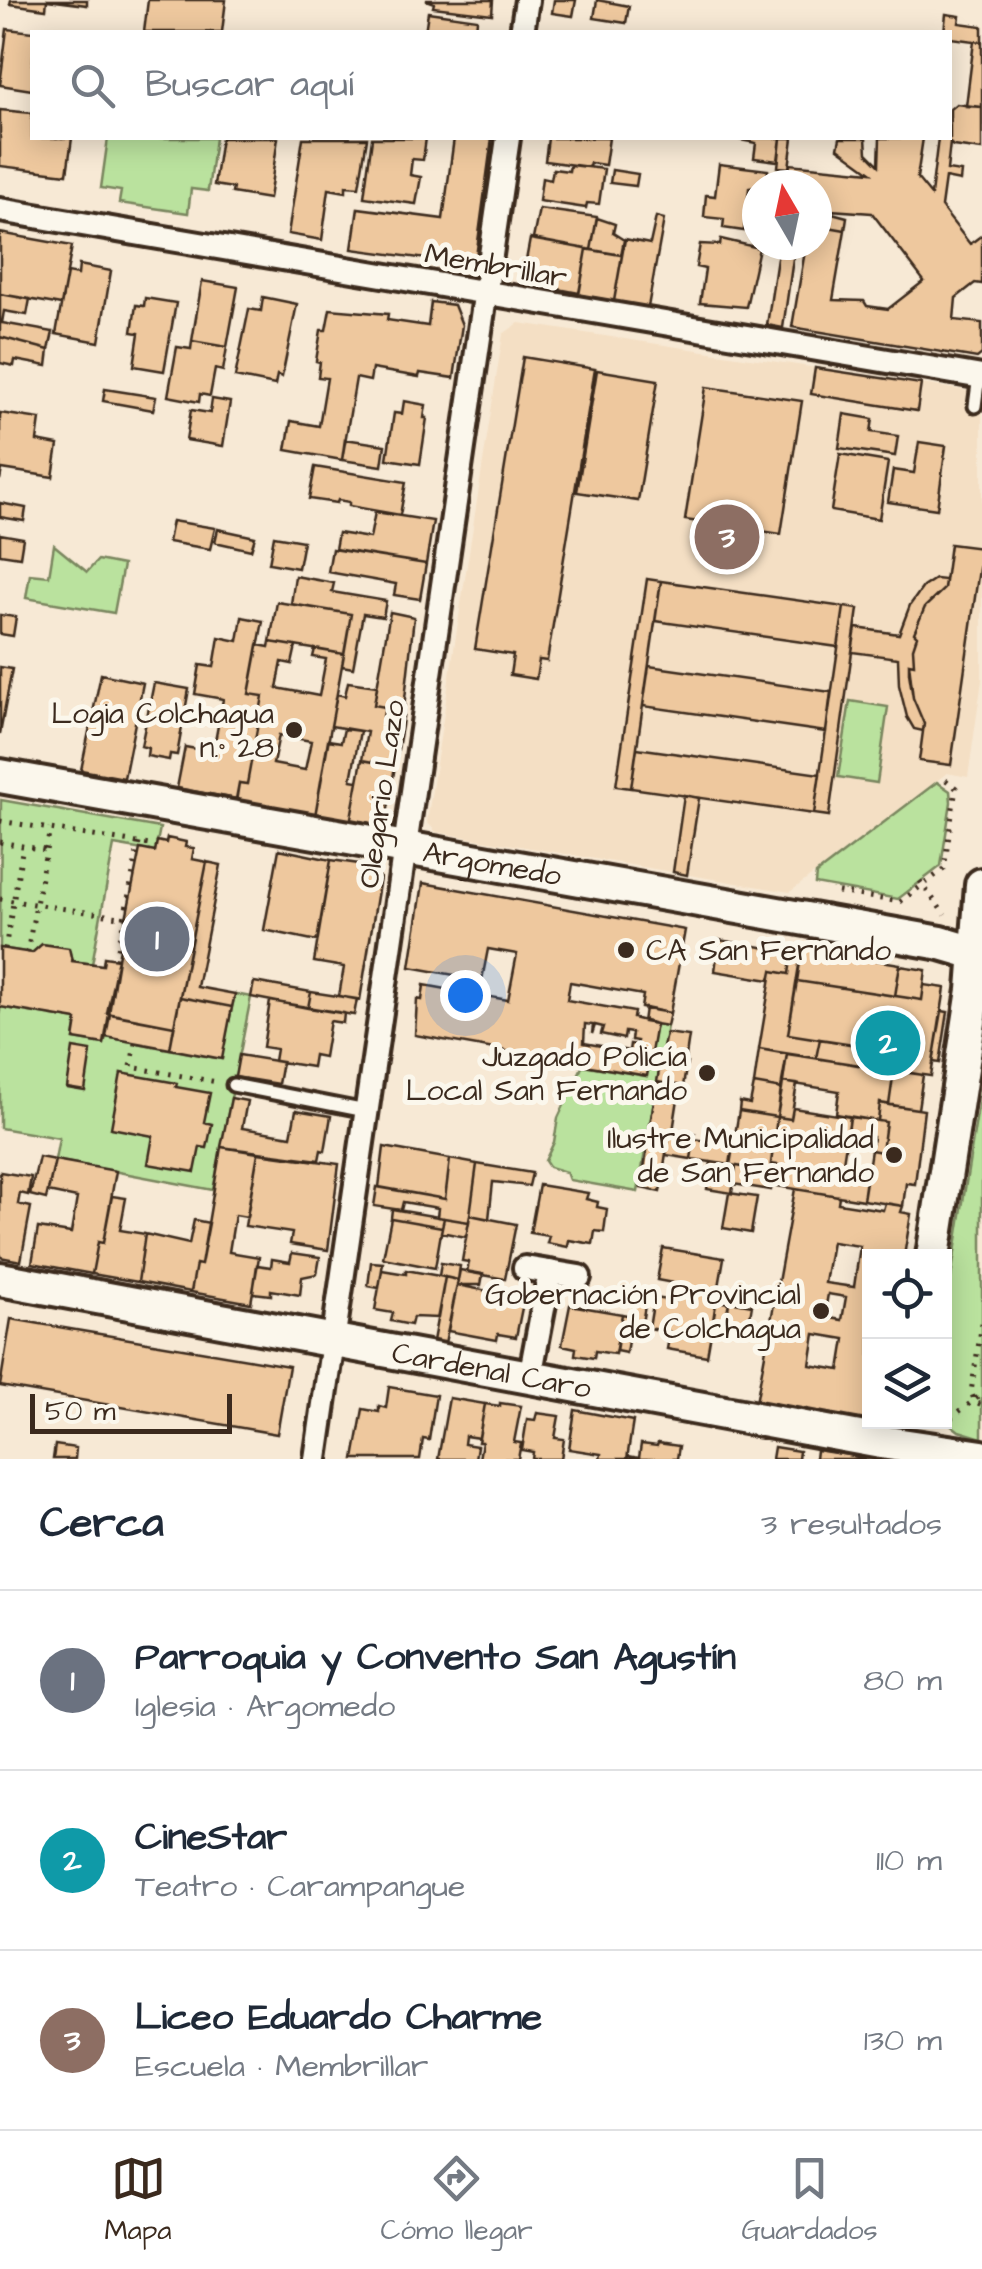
<!DOCTYPE html>
<html lang="es">
<head>
<meta charset="utf-8">
<style>
  :root { --surface:#fff; --page:#f6f6f7; --text:#1f2937; --muted:#747a83; --line:#e0e1e3; --accent:#3b2a1e }
  body { margin:0; font-family:"Architects Daughter",sans-serif; background:var(--page); color:var(--text) }
  .controls { position:absolute; right:30px; bottom:30px; display:grid; overflow:hidden; border-radius:0px; box-shadow:0 5px 25px #0003 }
  .controls button { width:90px; height:90px; display:grid; place-items:center; padding:0; border:0; border-bottom:2px solid var(--line); background:var(--surface); color:var(--text); font:50px sans-serif }
  .compass { position:absolute; left:742px; top:170px; width:90px; height:90px; border-radius:50%; background:var(--surface); box-shadow:0 5px 25px #0003; rotate:351deg }
  .scale { position:absolute; left:30px; bottom:25px; width:202px; box-sizing:border-box; padding-left:10px; border:5px solid #3b2a1e; border-top:0; font-size:28px; line-height:35px; white-space:nowrap; color:#3b2a1e; -webkit-text-stroke:8px #fbf7ec; paint-order:stroke }
  .you { position:absolute; left:465px; top:995px; width:35px; height:35px; margin:-25px; border:8px solid #fff; border-radius:50%; background:#1a73e8; box-shadow:0 0 0 15px #1a73e833 }
  .badge { display:grid; place-items:center; width:65px; height:65px; border-radius:50%; background:var(--accent); color:#fff; font-size:32px; font-weight:700 }
  .pin { position:absolute; translate:-50% -50%; border:5px solid #fff; box-shadow:0 2px 10px #0006 }
  .list { margin:0; padding:0; list-style:none }
  h2 { display:flex; justify-content:space-between; align-items:center; height:130px; margin:0; padding:0 40px; font-size:42px }
  h2 small { font-size:32px; font-weight:400; color:var(--muted) }
  .list li { display:grid; grid-template-columns:65px 1fr auto; gap:30px; align-items:center; box-sizing:border-box; height:180px; padding:0 40px; border-top:2px solid var(--line) }
  .list b { display:block; font-size:38px; white-space:nowrap }
  .list p { margin:0; font-size:32px; white-space:nowrap; color:var(--muted) }
  .list em { font-size:32px; font-style:normal; color:var(--muted) }
  .icon { flex:none; width:55px; height:55px; fill:none; stroke:currentColor; stroke-width:2; stroke-linecap:round; stroke-linejoin:round }
  .map { position:relative; flex:none; width:982px; height:1459px; overflow:hidden }
  .search { position:absolute; background:var(--surface); box-shadow:0 5px 25px #0003; left:30px; right:30px; top:30px; height:110px; display:flex; align-items:center; gap:25px; box-sizing:border-box; padding:0 35px; border-radius:0px; color:var(--muted); font-size:38px }
  .sheet { height:670px; background:var(--surface) }
  nav { display:flex; justify-content:space-around; align-items:center; box-sizing:border-box; height:140px; border-top:2px solid var(--line); background:var(--surface); font-size:28px; color:var(--muted) }
  nav a { display:grid; justify-items:center; gap:5px }
  nav .on { color:var(--accent) }
  .map>svg:first-child { display:block }
  .built { fill:#f4dfc4 }
  .green { fill:#bae29e; stroke:#7a865e; stroke-width:2.5 }
  .building { fill:#eec89e; stroke:#3b2a1e; stroke-width:2.5; fill-rule:evenodd }
  .lines { fill:none; stroke-linecap:round; stroke-linejoin:round }
  .lane-casing { stroke:#3b2a1e; stroke-width:19 }
  .street-casing { stroke:#3b2a1e; stroke-width:30 }
  .secondary-casing { stroke:#3b2a1e; stroke-width:40 }
  .path { stroke:#3b2a1e; stroke-width:5; stroke-dasharray:2.5 8; stroke-linecap:butt }
  .lane { stroke:#fbf7ec; stroke-width:11 }
  .street { stroke:#fbf7ec; stroke-width:22 }
  .secondary { stroke:#fbf7ec; stroke-width:32 }
  .poi-dot { fill:#3b2a1e; stroke:#fbf7ec; stroke-width:4 }
  .labels { text-anchor:middle; stroke-width:10; stroke-linejoin:round; paint-order:stroke }
  .street-label { font-size:30px; fill:#3b2a1e; stroke:#fbf7ec }
  .poi-label { font-size:30px; fill:#3b2a1e; stroke:#fbf7ec; text-anchor:end }
</style>
</head>
<body>
<div class="map">
<svg width="982" height="1459" viewBox="0 0 982 1459">
  <rect width="100%" height="100%" fill="#f7e9d5"/>
  <filter id="ink" filterUnits="userSpaceOnUse"><feTurbulence type="fractalNoise" baseFrequency=".01" numOctaves="2"/><feDisplacementMap in="SourceGraphic" scale="20" xChannelSelector="R" yChannelSelector="G"/><feConvolveMatrix kernelMatrix="1 2 1 2 8 2 1 2 1" color-interpolation-filters="sRGB"/></filter>
  <g filter="url(#ink)">
    <path class="built" d="M519,323l463,70v287l-14,97 -21,-4 -157,119 -354,-60 -9,-10 76,-488z"/>
    <path class="green" d="M108,138h107l-7,53 -17,-2 -3,24 -69,-10 2,-12 -20,-3z
      M54,545l33,27 11,-12 25,5 -9,48 -88,-15 4,-24 19,2z
      M850,701l38,6 -11,76 -39,-6z
      M937,782l13,9 1,11 -10,64 -43,33 -83,-15 1,-10z
      M1,800l159,28 -5,24 -41,-7 -22,119 -20,-3 -3,-13 -27,-4 -10,9 -32,-5z
      M235,994l16,3 -38,193 -158,-30 4,-22 -59,-10v-121l77,13 -3,19 30,5 2,-7 115,22z
      M656,1024l11,2 -29,166 -69,-12 -3,-8 -17,-5 -4,-6 9,-19 4,-24 25,-53 63,11z
      M982,1081v357l-23,-7 -14,-11v-104z"/>
    <path class="building" d="M11,0h76v5l-40,-5 -1,9 -36,-5z
      M148,0h78l-4,32h-78z
      M426,0h67l-1,14 -59,-7 1,-4z
      M554,0h22l-3,16 -21,-3z
      M597,0l32,6 -3,17 -32,-5z
      M428,12l49,7 -1,13h-51z
      M946,14l14,2 -1,7 23,3v16l-32,-4v-6h-6z
      M7,29l27,3 -2,58 -32,-5z
      M974,41l8,1v65l-16,-1z
      M956,104l26,3v43l-29,-4 -3,-3 -3,27 14,2 -1,9 -15,-3 -4,29 29,37 12,-9v49l-7,-1 -19,15 -2,22 28,3v31l-5,4 -185,-31 14,-82h11v-20l28,5 -12,70 31,1 3,5 21,3 36,-28 -52,-68 -55,-4v-24h-30l3,-21 81,8 -33,-24 2,-10h26l1,15 12,12 1,-27h43l-6,40 14,17 7,-57h12v-29z
      M0,110l32,3v25h40l-5,36 -67,-8z
      M221,138h57l-9,61 -37,-6 1,-5 -19,-3z
      M303,138h64l-8,49 -13,-1v6l-17,-3 -7,51 -34,-6z
      M372,138h54l-3,22 -11,-1 -2,16 11,2 -5,27 -52,-7z
      M454,138h38l-16,119 -12,7 -112,-15 6,-41 85,11z
      M548,138h61l-4,27 -15,-2 -1,4 -44,-6z
      M730,138h51l-3,23 -24,-3 2,-15z
      M781,138h12l-4,30 -11,-1z
      M719,164l49,6 -2,15 -17,3 -1,10 7,1 -3,20 -7,-1 -1,13 -21,-3 1,-9 -20,-2 2,-22 9,1z
      M570,165l34,4 -5,35 -12,-1 -1,5 -47,-7 3,-23 9,2 2,-11 16,2z
      M612,170l26,4 -2,12 -26,-3z
      M539,209l58,8 -6,33 -58,-11z
      M817,209l30,8 -2,13 -28,-5z
      M656,217l8,2 -16,88 -34,-6 11,-62 25,5z
      M597,218l18,6 -2,9 11,7 -3,15 -30,-5z
      M0,233l72,13 -11,59 -61,-11z
      M530,239l57,10 -8,44 -57,-11z
      M721,239l38,9 -13,59 -46,-4 5,-34 -9,-2 4,-23 20,1z
      M779,245h16l-12,83 -16,-3z
      M587,249l35,6 -8,46 -35,-6z
      M79,265l32,6 -12,71 -43,-8 11,-61 11,2z
      M202,281l36,6 -11,60 -35,-6z
      M0,294l30,5 -3,16 -23,-4 -2,12 51,9 -4,18 -49,-13z
      M263,297l34,7 -15,73 -5,-2 -2,10 -40,-8 14,-68 12,2z
      M145,298l31,5 -12,68 -30,-5 5,-33 -7,-1 4,-27 8,1z
      M431,302l23,3 8,20 -8,53 -34,-5 -1,4 -47,-8 -2,12 -14,-3 -14,82 -56,-10 5,-29 28,5 8,-48 -9,-1 2,-15 -4,-1 5,-31h5l4,-21 58,5 -1,6 41,6z
      M0,337l49,13 -2,16 -32,-6 -1,6 -14,-3z
      M192,341l35,6 -4,24 -8,-2 -5,27 -10,-2 -1,8 -31,-6 9,-49 14,2z
      M523,357l72,12 -48,292 -8,-1 -3,19 -26,-4 3,-20 -38,-6z
      M815,368l106,16 -4,27 -106,-17z
      M597,370l61,10 -20,121 -61,-9z
      M706,387l96,14 -21,133 -96,-14z
      M105,389l51,8 -3,13 -50,-9z
      M212,399l18,3 -7,44 -37,-6 5,-30 19,3z
      M404,401l22,4 -2,13h3l-7,46 -33,-5 7,-46 8,1z
      M0,413l40,6 -3,22 21,4 -5,32 -51,-8 -2,11z
      M844,414l29,5 -2,13 27,4 -3,20 -56,-8z
      M345,439l40,6 -3,21 -40,-6z
      M919,442l27,4 -9,63 -49,-7 5,-32 21,3z
      M840,454l48,8 -9,57 -48,-8z
      M315,467l91,15 -6,33 -51,-9v-4l-11,-2 -1,3 -28,-4z
      M0,503l26,5 -2,13 -24,-4z
      M375,512l58,9 -7,43 -91,-15 3,-16 32,5z
      M172,521l43,7 -5,21 -42,-7z
      M218,529l37,8 -4,13 -36,-8z
      M0,534l23,4 -3,19 -20,-3z
      M274,536l29,5 -5,27 -29,-5z
      M950,544l32,4 -31,217 -32,-4 5,-37 -11,-26 -4,-25v-10l5,1 -1,-16 4,-12 -3,-3 11,-26 19,-18z
      M332,549l94,15 -6,35 -26,-4 2,-11 -68,-12z
      M295,576l39,7 -2,9 54,9 -3,16 -20,-3 -10,54 -11,-2 9,-52 -60,-10z
      M647,579l14,2 -30,207 -15,-2z
      M935,579l10,1 -1,9 -19,18 -11,26 3,3 -4,12 1,16 -5,-1 4,35 11,26 -1,7 -9,-2 -7,-12 -8,-32 -1,-27 -46,-6 4,-24 43,6 11,-29 13,-18z
      M661,581l183,26 -6,40 -183,-26z
      M277,602l74,12 -7,40 -74,-12z
      M844,607l14,2 -29,207 -15,-2z
      M390,612l24,5 -12,109 -20,-4 3,-15 -11,-2z
      M0,615l16,2 -3,19 -13,-2z
      M242,617l21,4 -14,73 14,2 -16,88 -8,-1 -3,16 -59,-11 8,-41 28,5 10,-53 -28,-5 5,-29 14,2 5,-30 19,4z
      M270,642l26,4 -4,18 -10,-2 -5,26 42,8 7,-37 -13,-2 2,-8 29,5 -29,162 -79,-14 3,-19 8,1 16,-88 -14,-2 9,-49 11,2zM279,735l32,6 -6,29 -32,-6z
      M649,666l182,26 -5,40 -183,-26z
      M0,667l12,2 -12,65z
      M101,674l42,9 -19,95 -43,-8z
      M348,682l29,4 -3,19 11,2 -3,15 20,4 -7,40 -33,-6 5,-28 -36,-6 6,-32 8,2z
      M154,683l35,6 -12,66 -7,-1 -1,6 -22,-4 1,-8 -7,-2z
      M344,729l16,2 -9,49 7,1 -8,42 -35,-7 13,-76 13,2z
      M637,748l183,26 -6,40 -183,-26z
      M362,760l33,6 -9,55 -11,7 -25,-5z
      M684,795l15,3 -12,77 -14,-3z
      M167,838l19,4 -1,5 9,1 -2,11 15,3 -33,164 -67,-13 33,-164 15,3 2,-11 9,2z
      M279,849l52,11 -14,81 -53,-11z
      M331,860l42,6 7,12 -20,122 -21,-4 5,-29 -30,-5z
      M207,862l14,3 -24,122 38,7 -3,13 -52,-10z
      M423,883l262,47 -15,83 -29,-5 2,-13 -73,-13 -3,18 67,12 -1,6 23,6 -9,52 -232,-41 2,-36 5,1 2,-15 84,15 9,-46 -29,-5 -6,31 -72,-13zM585,1024l8,1 -1,9 3,-9 8,2 -2,7 23,5 1,-7 7,1 -1,7 6,1 -1,4 -6,-1 -1,7 -45,-8z
      M719,940l73,12 -3,22 -17,-3 -2,9 -55,-9z
      M42,944l27,4 3,13 31,4 1,-8 14,2 -14,85 -30,-5 3,-19 -77,-13v-59l32,5z
      M806,949l94,15 -5,32 -98,-15 5,-31z
      M792,952l9,1 -13,81 32,5 -4,19 -57,-9 13,-78 17,3z
      M900,966l26,4 -4,30 -27,-4z
      M797,981l125,19 2,-15 21,3 -14,88 -29,-4 3,-19 -117,-19z
      M254,982l57,10 -3,16 -57,-11z
      M311,992l46,7 -3,16 -46,-7z
      M180,997l52,10 -10,52 -52,-10z
      M270,1001l74,12 -1,10 -13,-2 -6,36 -10,-2 -2,12 -38,-6 2,-12 -13,-2z
      M645,1008l25,5 -3,13 -24,-4z
      M942,1011l6,1 -8,51 -7,-1z
      M110,1014l64,12 -4,23 -64,-12z
      M666,1033l23,3 -4,27 -24,-4z
      M820,1039l47,7 -3,20 -48,-8z
      M867,1046l18,3 -3,20 -18,-3z
      M73,1048l18,3 -6,40 -18,-3z
      M759,1049l28,5 -5,35 -28,-5z
      M885,1049l20,4 -3,19 -20,-3z
      M787,1054l107,16 -5,35 -9,-2 -2,18 -42,-7 3,-23 -57,-9z
      M239,1055l43,7 -4,22 -43,-7z
      M661,1059l26,4 -4,23 -26,-4z
      M894,1070l29,5 -5,34 -29,-4z
      M121,1073l56,10 -1,4 34,6 -6,29 8,2 -5,24 -7,-1 -5,25 -47,-8 5,-28 -42,-8z
      M657,1082l23,4 -7,45 -4,3 -20,-3z
      M782,1082l15,2 -6,35 -14,-2z
      M754,1084l28,5 -5,28 -38,-6 1,-9 10,2z
      M231,1098l16,3 -5,27 49,8 5,-26 35,6 -6,35 -4,-1 -2,10 -98,-13z
      M880,1103l44,7 -9,74 -9,-1 -3,23 -40,-6 8,-50 11,2 4,-30 -8,-1z
      M793,1108l57,9 -9,58 -70,-11 6,-47 14,2z
      M739,1111l38,6 -7,54 -40,-6z
      M850,1117l36,5 -4,30 -11,-2 2,-13 -25,-4z
      M650,1131l19,3 -9,58 -19,-4z
      M670,1131l25,3 -4,25 -25,-4z
      M694,1139l39,6 -3,20 -39,-6z
      M221,1147l37,6 -11,64 -12,-2 -6,37 30,5 -8,46 -60,-11 5,-28 5,1z
      M384,1147l66,12 -5,40 -66,-12z
      M258,1153l81,11 -11,86 -38,-6 2,-11 -47,-7z
      M39,1157l16,3 -9,39 -16,-4z
      M450,1159l27,5 -8,58 -32,-5 1,-9 -35,-6 -2,8 -27,-4 3,-19 68,12z
      M55,1160l61,11 -13,72 -5,-1 -6,32 -60,-11 6,-35 33,5 6,-35 -29,-6z
      M711,1162l25,4 -4,27 -25,-4z
      M477,1164l55,9 -3,13 -36,-4 -4,37 -19,-4z
      M771,1164l95,15 -3,21 -92,-15 3,-13 -4,-1z
      M736,1166l38,6 -3,18 -38,-6z
      M0,1172l31,5 -3,18 -8,-2 -2,11 13,3 -10,54 -21,-4z
      M539,1185l49,8 -2,6 12,3 -1,5 10,2 -3,23 -9,-1 -2,13 -24,-4 -1,7 -21,-4 2,-7 -19,-3z
      M795,1189l44,7 -1,7 45,7 2,-7 18,3 -2,6 10,2 -7,42h-34v165l-114,-18zM832,1242l28,4 -6,41 -29,-4zM815,1334l30,5 -5,31 -30,-5z
      M729,1193l28,4 -6,36 -28,-5z
      M112,1196l14,2 -6,32 25,4 -7,48 -46,-8 6,-32 5,1z
      M392,1209l52,9 -2,9 -51,-9z
      M470,1215l46,9 -11,55 -38,-7 2,-10 -7,-1z
      M391,1218l51,9 -7,41 -52,-10z
      M444,1218l25,4 -3,15 -25,-5z
      M194,1220l15,3 -8,42 -5,-1 -5,28 -53,-10 7,-48 44,10z
      M663,1248l61,10 -17,98 -40,-7 3,-17 -21,-4 5,-30 21,3 3,-17 -21,-4z
      M292,1253l28,4 -3,17 -15,3 -2,18 -29,-5v5l-18,-2 4,-28 14,2 1,-8 18,3z
      M371,1262l12,1 -4,25 -11,-2z
      M441,1263l19,3 -2,14 -19,-4z
      M382,1270l24,4v-4l39,7 -7,41 -25,-1 -2,8 -20,-4 2,-8 -18,-3z
      M460,1270l23,4 -2,11h-24z
      M445,1277l13,3 -13,63 -12,-2z
      M457,1285l67,13 -8,39 -18,-3 -1,6 -49,-9z
      M828,1294l18,3 -4,23 -18,-3z
      M635,1298l11,2 -4,23 -11,-1z
      M716,1301l13,2 -3,20 -13,-2z
      M729,1301l23,4 -4,24 -23,-4z
      M570,1305l52,9 -7,40 -20,-3 -1,7 -19,-3 1,-7 -14,-3z
      M622,1314l10,2 -6,37 -10,-2z
      M11,1319l278,47 -12,68 -277,-48z
      M389,1387l47,8 -7,45 -6,-1 -3,20h-66l9,-50 16,3v-6l7,2z
      M449,1398l36,6 -6,34 -14,-2 -1,8 13,2 -2,13h-37z
      M500,1403l21,3 -7,36 7,1 -3,16h-39l3,-17h-4l7,-38 15,2z
      M575,1410l58,11 -6,38h-27l1,-5 -32,-5z
      M537,1413l22,3 -4,22 9,1 -3,20h-29l1,-7 -11,-2 5,-31 8,1z
      M658,1443l21,3 -2,13h-50l1,-3 11,2 2,-14 16,2z
      M55,1445l21,3 -1,11h-22z
      M774,1447l25,4 -1,8h-26z
      M816,1450l46,7 2,2h-49z"/>
    <g class="lines">
      <g class="lane-casing">
        <path id="lane" d="M975,406l4,-30
          M233,1085l133,26"/>
      </g>
      <g class="street-casing">
        <path id="street" d="M522,32l5,-32
          M0,210l982,167
          M525,1268l54,9
          M530,1377l20,-105
          M316,1459l192,-1321"/>
      </g>
      <g class="secondary-casing">
        <g id="secondary">
          <path id="s1" d="M0,776l941,167 41,12"/>
          <path d="M933,1256l41,-266 8,-105"/>
          <path id="s2" d="M0,1279l881,163 101,15"/>
        </g>
      </g>
      <path class="path" d="M0,821l156,25
        M0,842l45,8
        M920,881l25,34
        M838,892l62,10 44,-33 12,-81 -14,-11
        M0,899l126,19
        M5,949l18,-103
        M27,953l23,-124
        M116,959l23,-116
        M135,1043l-4,24 86,15
        M982,1323l-11,69 4,10 7,3
        M951,1418l31,-24"/>
      <use href="#lane" class="lane"/>
      <use href="#street" class="street"/>
      <use href="#secondary" class="secondary"/>
    </g>
  </g>
  <g class="poi-dot">
    <circle cx="294" cy="730" r="10"/>
    <circle cx="626" cy="950" r="10"/>
    <circle cx="707" cy="1073" r="10"/>
    <circle cx="894" cy="1155" r="10"/>
    <circle cx="821" cy="1311" r="10"/>
  </g>
  <g class="labels">
    <g class="street-label">
      <text transform="translate(496 265) rotate(10)" y="10">Membrillar</text>
      <text transform="translate(381 794) rotate(-82)" y="10">Olegario Lazo</text>
      <text dy="10" stroke="none"><textPath href="#s1" startOffset="500">Argomedo</textPath></text>
      <text dy="10" stroke="none"><textPath href="#s2" startOffset="500">Cardenal Caro</textPath></text>
    </g>
    <g class="poi-label">
      <text x="274" y="723">Logia Colchagua<tspan x="274" dy="34">n.° 28</tspan></text>
      <text x="646" y="960" text-anchor="start">CA San Fernando</text>
      <text x="687" y="1066">Juzgado Policía<tspan x="687" dy="34">Local San Fernando</tspan></text>
      <text x="874" y="1148">Ilustre Municipalidad<tspan x="874" dy="34">de San Fernando</tspan></text>
      <text x="801" y="1304">Gobernación Provincial<tspan x="801" dy="34">de Colchagua</tspan></text>
    </g>
  </g>
</svg>
<div class="controls">
<button><svg class="icon" aria-label="locate" viewBox="0 0 24 24"><circle cx="12" cy="12" r="6"/><path d="M12 2v4M12 18v4M2 12h4M18 12h4"/></svg></button>
<button><svg class="icon" aria-label="layers" viewBox="0 0 24 24"><path d="M12 4l9 5-9 5-9-5zM3 14l9 5 9-5"/></svg></button>
</div>
<svg class="compass" viewBox="-18 -18 36 36"><path d="M0-13l5 13h-10z" fill="#e53935"/><path d="M0 13l5-13h-10z" fill="#747a83"/></svg>
<div class="scale">50 m</div>
<div class="you"></div>
<div class="pin badge" style="left:157px;top:939px;background:#6b7280">1</div>
<div class="pin badge" style="left:888px;top:1043px;background:#0f9aa8">2</div>
<div class="pin badge" style="left:727px;top:537px;background:#8d6e63">3</div>
<div class="search"><svg class="icon" aria-label="search" viewBox="0 0 24 24"><circle cx="10" cy="10" r="6"/><path d="M15 15l6 6"/></svg>Buscar aquí</div>
</div>
<section class="sheet">
<h2>Cerca<small>3 resultados</small></h2>
<ul class="list">
<li><span class="badge" style="background:#6b7280">1</span><div><b>Parroquia y Convento San Agustín</b><p>Iglesia · Argomedo</p></div><em>80 m</em></li>
<li><span class="badge" style="background:#0f9aa8">2</span><div><b>CineStar</b><p>Teatro · Carampangue</p></div><em>110 m</em></li>
<li><span class="badge" style="background:#8d6e63">3</span><div><b>Liceo Eduardo Charme</b><p>Escuela · Membrillar</p></div><em>130 m</em></li>
</ul>
</section>
<nav>
<a class="on"><svg class="icon" aria-label="map" viewBox="0 0 24 24"><path d="M3 6l6-2 6 2 6-2v14l-6 2-6-2-6 2zM9 4v14M15 6v14"/></svg>Mapa</a>
<a><svg class="icon" aria-label="directions" viewBox="0 0 24 24"><path d="M12 3l9 9-9 9-9-9zM9 14v-3h6M13 9l2 2-2 2"/></svg>Cómo llegar</a>
<a><svg class="icon" aria-label="saved" viewBox="0 0 24 24"><path d="M7 4h10v16l-5-4-5 4z"/></svg>Guardados</a>
</nav>
</body>
</html>
